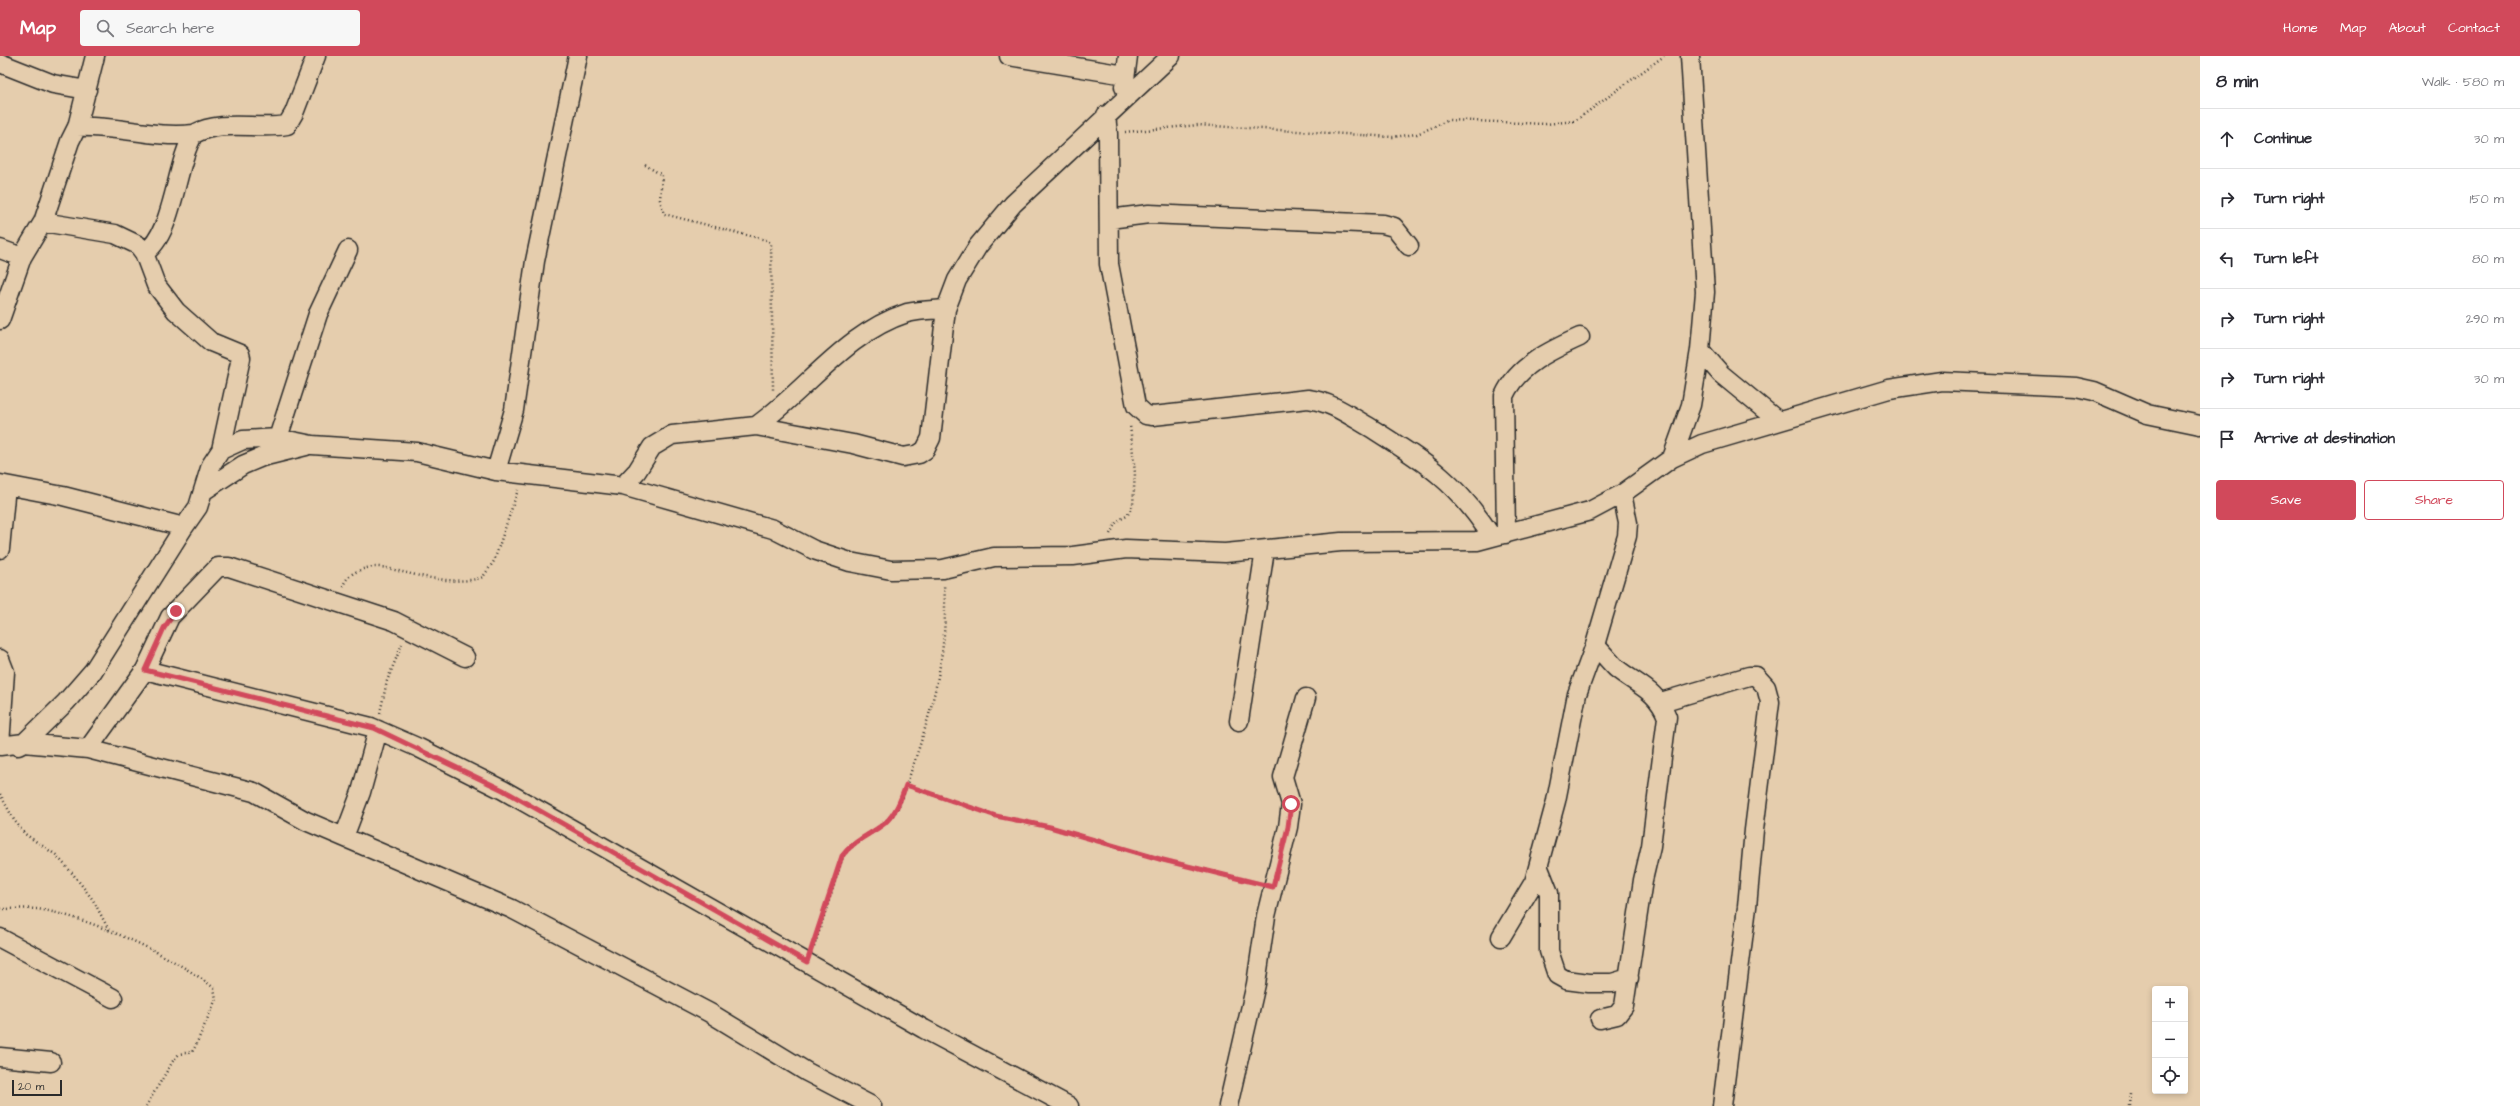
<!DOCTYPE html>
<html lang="en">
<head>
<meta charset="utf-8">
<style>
  :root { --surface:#fff; --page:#f7f7f7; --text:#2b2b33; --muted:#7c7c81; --line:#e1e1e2; --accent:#d1495b }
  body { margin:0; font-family:"Architects Daughter",sans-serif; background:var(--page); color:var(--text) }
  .controls { position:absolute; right:12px; bottom:12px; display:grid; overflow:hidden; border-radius:4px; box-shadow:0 2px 6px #0003 }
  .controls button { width:36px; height:36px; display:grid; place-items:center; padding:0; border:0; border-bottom:1px solid var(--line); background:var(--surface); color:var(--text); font:20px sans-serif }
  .scale { position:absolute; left:12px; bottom:10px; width:50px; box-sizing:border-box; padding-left:4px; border:2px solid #2b2b2b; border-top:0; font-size:11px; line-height:14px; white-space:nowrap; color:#2b2b2b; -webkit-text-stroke:3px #e5cdad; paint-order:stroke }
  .stop { position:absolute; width:12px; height:12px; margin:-9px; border:3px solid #d1495b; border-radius:50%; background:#fff }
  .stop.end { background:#d1495b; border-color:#fff; box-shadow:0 1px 4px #0008 }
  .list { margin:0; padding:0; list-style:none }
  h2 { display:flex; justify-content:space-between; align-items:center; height:52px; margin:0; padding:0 16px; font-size:17px }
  h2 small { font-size:13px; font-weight:400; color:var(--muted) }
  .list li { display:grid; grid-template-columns:26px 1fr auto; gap:12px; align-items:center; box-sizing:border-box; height:60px; padding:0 16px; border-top:1px solid var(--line) }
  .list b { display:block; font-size:15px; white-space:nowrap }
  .list em { font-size:13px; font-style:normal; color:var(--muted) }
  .actions { display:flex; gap:8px; padding:12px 16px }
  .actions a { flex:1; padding:9px 0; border:1px solid var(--accent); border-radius:4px; text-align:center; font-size:14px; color:var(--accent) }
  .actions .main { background:var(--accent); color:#fff }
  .icon { flex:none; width:22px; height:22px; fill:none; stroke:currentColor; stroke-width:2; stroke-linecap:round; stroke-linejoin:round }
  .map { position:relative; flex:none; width:2200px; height:1050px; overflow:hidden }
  header { display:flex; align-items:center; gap:24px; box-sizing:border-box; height:56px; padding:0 20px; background:var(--accent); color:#fff }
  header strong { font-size:19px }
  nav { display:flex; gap:22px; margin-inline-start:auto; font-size:14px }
  .search { width:280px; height:36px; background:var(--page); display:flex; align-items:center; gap:10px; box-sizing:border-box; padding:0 14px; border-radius:4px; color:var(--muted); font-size:15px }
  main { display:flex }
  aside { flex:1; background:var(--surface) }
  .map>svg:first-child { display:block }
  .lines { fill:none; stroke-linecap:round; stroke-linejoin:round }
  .minor-casing { stroke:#2b2b2b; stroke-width:21 }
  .path { stroke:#2b2b2b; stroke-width:2.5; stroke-dasharray:1 3; stroke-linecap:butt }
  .minor { stroke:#e5cdad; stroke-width:18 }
  .route { stroke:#d1495b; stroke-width:5 }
</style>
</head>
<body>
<header>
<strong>Map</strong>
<div class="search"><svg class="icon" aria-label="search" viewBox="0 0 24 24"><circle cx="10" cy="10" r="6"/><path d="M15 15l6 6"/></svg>Search here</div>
<nav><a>Home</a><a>Map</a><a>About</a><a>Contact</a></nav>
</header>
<main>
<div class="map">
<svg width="2200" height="1050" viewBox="0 0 2200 1050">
  <rect width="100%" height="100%" fill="#e5cdad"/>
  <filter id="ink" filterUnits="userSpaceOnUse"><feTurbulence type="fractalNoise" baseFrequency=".025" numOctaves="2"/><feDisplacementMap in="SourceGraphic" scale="8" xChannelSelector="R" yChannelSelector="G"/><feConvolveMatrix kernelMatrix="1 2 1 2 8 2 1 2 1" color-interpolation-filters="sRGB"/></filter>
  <g filter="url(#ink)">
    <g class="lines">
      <g class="minor-casing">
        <path id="minor" d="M1009,0l116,19
          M1690,0l15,236 -5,58 21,24 56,46
          M0,7l53,21 34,6
          M1124,31l4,-31
          M1106,59l2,19 1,130 27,142 10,9 7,1 155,-17c24,3 42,17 63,29 55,35 85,53 121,109
          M77,71c39,-2 78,12 117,7
          M1109,163l40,-5 234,10 11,3 15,19
          M43,166l72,12 23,11 6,8 12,32 20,26 35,31 29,12 1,4 -20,92
          M0,193l22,8
          M144,197c30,-18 31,-89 50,-119 28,-15 62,-4 93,-9l7,-12 22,-57
          M0,264l22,-63 21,-35 27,-81 7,-14 18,-71
          M756,370c51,-36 89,-93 151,-113 12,-3 26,-3 39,-4
          M278,382l40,-124 30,-64
          M1672,402l19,-53 9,-55
          M496,415l18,-61 21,-149 43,-205
          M0,428l63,12 121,31 14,-20 13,-42 10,-15 22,-10 35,-2 34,7 105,7 79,19 127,15 150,43 41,21 36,12 41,8 52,-1 51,-12 79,-1 53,-7 99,4 116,-11 136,-1 113,-30 32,-17 50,-36 30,-14 187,-55 53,-8 134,6 18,4 53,23 53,11
          M623,430l14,-15 15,-24 20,-12 84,-9 97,18 50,13 16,-3 6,-4 6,-12 15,-129 11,-29 21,-34 35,-42 158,-148
          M205,434l38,-25 19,-8 44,-11
          M1506,478l-2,-138c13,-30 47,-46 76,-59
          M0,493l6,-63
          M1595,589c7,7 14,16 21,23 21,17 41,22 51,49l-16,129 -8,34 -19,126 -7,9 -17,4
          M0,603l5,13 -5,73
          M145,614l226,57 48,21 84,42 421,239 145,77
          M1661,646l88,-26h7l10,11 4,15 -16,128 -7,77 -25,199
          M1239,665l26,-171
          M0,690l24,-3 64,6 166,43 52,29 206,88 198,104 97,59 65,34
          M18,690l6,-3 42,-41 27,-31 91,-144
          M88,693l57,-79 25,-53 48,-50h11l165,54 71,36
          M344,781l17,-45 17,-62
          M1539,812l10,25v58l8,24 9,5 23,3h23l17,-5
          M1501,881l33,-55 22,-81 21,-107 18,-49 32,-109 1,-13 -6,-29
          M0,882l113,60
          M0,1001l51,5
          M1228,1050l28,-122 10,-68 22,-89 3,-23 -8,-27 23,-79"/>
      </g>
      <path class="path" d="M1125,76l73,-7 195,12 24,-3 32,-14 97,4 29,-3 89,-65
        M645,109l17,10 -2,25 4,14 102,26 5,3 2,148
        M1110,478l7,-13 10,-5 6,-11 2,-32 -5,-48
        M343,531c3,-13 18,-19 31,-20 10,-1 23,4 33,6 21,5 55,12 76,4l11,-16 24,-71
        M380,657l7,-32 15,-37
        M906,729l90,31 53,11 114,33 94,23
        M0,738l14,26 11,14 31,21 17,19 20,26 17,32
        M0,853c12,0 25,-1 37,0 50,7 137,47 177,79l2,11 -21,48 -3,5 -13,2 -6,7 -27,45
        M814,891l29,-91c14,-20 41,-26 54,-47 8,-15 12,-33 18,-49 19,-57 34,-114 29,-175
        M2129,1050l1,-13"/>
      <use href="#minor" class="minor"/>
    </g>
  </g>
  <g class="lines" filter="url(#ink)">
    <path class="route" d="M176,555l-12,17 -19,42 229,58 129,62 304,172 35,-106c12,-16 28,-21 43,-33 11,-10 16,-24 21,-38l90,31 54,11 113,33 110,27 15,-60 3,-23"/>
  </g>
</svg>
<div class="controls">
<button>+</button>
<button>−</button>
<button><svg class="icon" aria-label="locate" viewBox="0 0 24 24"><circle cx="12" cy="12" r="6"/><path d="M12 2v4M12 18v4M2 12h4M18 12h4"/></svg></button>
</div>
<div class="scale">20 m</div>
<div class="stop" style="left:1291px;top:748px"></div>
<div class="stop end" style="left:176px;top:555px"></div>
</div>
<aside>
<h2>8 min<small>Walk · 580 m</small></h2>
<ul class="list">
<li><svg class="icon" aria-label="ahead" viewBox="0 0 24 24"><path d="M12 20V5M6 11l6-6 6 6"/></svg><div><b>Continue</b></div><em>30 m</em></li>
<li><svg class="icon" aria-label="right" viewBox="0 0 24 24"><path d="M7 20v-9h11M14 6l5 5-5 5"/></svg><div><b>Turn right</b></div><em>150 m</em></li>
<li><svg class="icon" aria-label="left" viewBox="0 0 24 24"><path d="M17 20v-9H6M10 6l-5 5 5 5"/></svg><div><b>Turn left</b></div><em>80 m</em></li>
<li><svg class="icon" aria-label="right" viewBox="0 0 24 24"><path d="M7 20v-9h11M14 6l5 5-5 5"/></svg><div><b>Turn right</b></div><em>290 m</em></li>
<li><svg class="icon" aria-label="right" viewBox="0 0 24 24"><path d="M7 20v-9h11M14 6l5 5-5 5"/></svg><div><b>Turn right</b></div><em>30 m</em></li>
<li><svg class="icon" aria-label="arrive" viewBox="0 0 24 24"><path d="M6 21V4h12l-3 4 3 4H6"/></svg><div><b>Arrive at destination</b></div></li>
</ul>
<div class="actions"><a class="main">Save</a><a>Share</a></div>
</aside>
</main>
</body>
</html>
